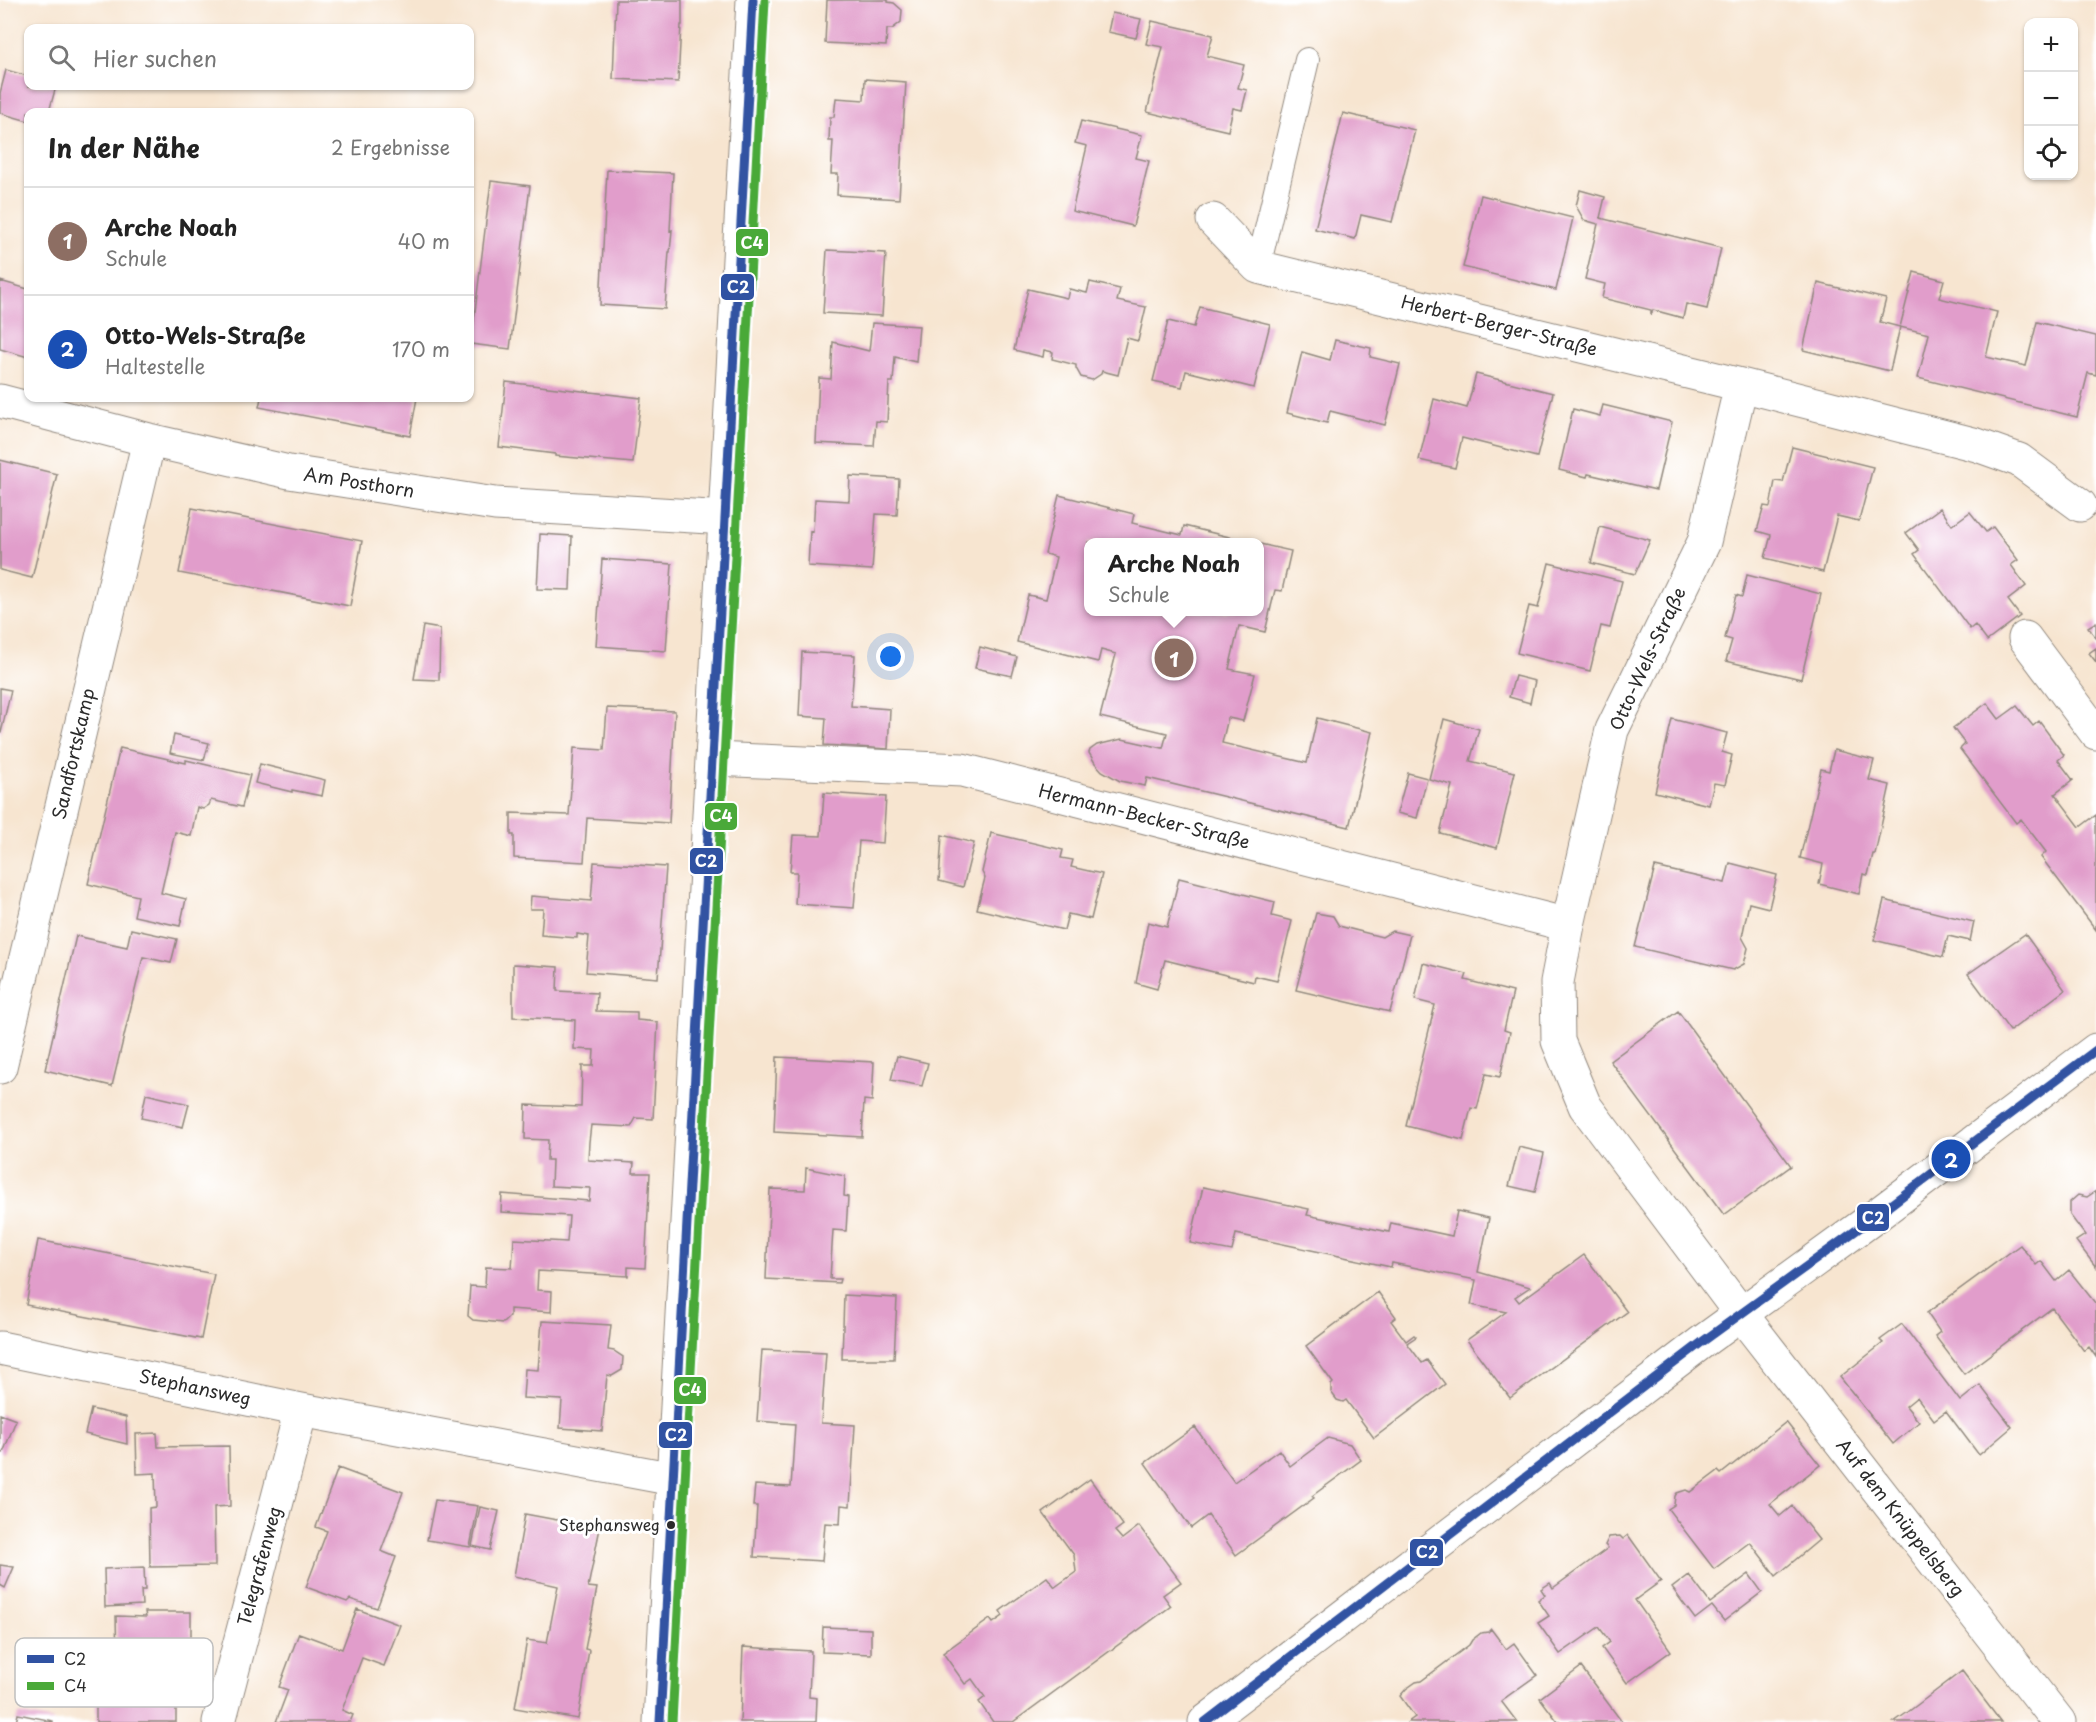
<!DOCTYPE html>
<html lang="de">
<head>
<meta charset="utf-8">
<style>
  :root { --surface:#fff; --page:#f2f2f2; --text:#222; --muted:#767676; --line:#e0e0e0; --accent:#7c3aed }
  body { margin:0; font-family:"Playpen Sans",sans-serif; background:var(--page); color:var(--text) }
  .controls { position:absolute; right:18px; top:18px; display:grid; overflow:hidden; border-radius:12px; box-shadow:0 2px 4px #0004 }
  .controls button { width:54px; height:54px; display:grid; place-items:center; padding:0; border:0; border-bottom:2px solid var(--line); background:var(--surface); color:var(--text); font:30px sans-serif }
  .you { position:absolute; left:891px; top:657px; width:21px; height:21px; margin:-15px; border:4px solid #fff; border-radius:50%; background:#1a73e8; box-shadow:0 0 0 9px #1a73e833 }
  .badge { display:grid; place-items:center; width:39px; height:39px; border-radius:50%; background:var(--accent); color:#fff; font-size:20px; font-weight:700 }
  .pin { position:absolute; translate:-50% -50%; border:3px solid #fff; box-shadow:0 2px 6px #0006 }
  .popup { position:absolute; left:1084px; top:538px; width:180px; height:78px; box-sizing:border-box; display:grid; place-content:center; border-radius:12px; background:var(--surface); filter:drop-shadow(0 2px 4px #0005); font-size:20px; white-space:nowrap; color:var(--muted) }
  .popup b { font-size:22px; color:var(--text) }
  .popup::after { content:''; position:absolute; left:50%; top:100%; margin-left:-12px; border:12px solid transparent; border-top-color:var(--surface) }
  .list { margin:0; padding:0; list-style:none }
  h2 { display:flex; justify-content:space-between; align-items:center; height:78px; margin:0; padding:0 24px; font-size:26px }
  h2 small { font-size:20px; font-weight:400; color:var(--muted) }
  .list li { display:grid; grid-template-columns:39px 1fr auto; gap:18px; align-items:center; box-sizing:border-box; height:108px; padding:0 24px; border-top:2px solid var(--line) }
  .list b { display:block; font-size:22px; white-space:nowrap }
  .list p { margin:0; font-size:20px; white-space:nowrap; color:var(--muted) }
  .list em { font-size:20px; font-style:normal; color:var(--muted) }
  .icon { flex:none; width:33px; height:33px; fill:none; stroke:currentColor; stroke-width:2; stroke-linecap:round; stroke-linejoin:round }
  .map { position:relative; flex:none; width:2096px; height:1722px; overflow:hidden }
  .search { position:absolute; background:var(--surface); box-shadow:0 2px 4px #0004; left:24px; top:24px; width:450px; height:66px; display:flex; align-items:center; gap:15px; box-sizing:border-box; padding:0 21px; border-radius:12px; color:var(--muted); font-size:22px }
  .panel { position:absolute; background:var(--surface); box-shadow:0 2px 4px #0004; left:24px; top:108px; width:450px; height:294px; border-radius:12px }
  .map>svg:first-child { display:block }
  .building { fill:#e19dcb }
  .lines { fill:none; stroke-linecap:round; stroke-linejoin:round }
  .service-casing { stroke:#91887e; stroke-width:26 }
  .minor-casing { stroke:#91887e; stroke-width:35 }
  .tertiary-casing { stroke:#91887e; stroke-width:35 }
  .service { stroke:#fff; stroke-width:24 }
  .minor { stroke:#fff; stroke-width:33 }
  .tertiary { stroke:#fff; stroke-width:33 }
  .bus-1-casing { stroke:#fff; stroke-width:14 }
  .bus-2-casing { stroke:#fff; stroke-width:14 }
  .bus-1 { stroke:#3052a2; stroke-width:9 }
  .bus-2 { stroke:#4aa939; stroke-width:9 }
  .bus-dot { fill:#2b2b2b; stroke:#fff; stroke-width:2 }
  .labels { text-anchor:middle; stroke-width:6; stroke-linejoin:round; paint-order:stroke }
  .bus-label { font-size:16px; fill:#2b2b2b; stroke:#fff; text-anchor:end }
  .street-label { font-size:18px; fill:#2b2b2b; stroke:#fff }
  .key { fill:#fff; stroke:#bfbfbf; stroke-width:1.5 }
  .key-label { font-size:16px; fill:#2b2b2b }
  .line-badge { stroke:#fff; stroke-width:2 }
  .badge-label { font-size:16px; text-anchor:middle; font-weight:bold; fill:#fff }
</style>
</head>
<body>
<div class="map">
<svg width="2096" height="1722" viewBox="0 0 2096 1722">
  <rect width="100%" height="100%" fill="#fff"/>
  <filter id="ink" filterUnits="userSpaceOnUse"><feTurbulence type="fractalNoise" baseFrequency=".0167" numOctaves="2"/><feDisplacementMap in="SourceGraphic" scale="12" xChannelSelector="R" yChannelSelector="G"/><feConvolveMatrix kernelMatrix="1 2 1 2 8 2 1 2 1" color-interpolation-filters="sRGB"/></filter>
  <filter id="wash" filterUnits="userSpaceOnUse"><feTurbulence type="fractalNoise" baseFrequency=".008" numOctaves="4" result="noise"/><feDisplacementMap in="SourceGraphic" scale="24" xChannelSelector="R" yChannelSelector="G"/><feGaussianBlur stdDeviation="1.35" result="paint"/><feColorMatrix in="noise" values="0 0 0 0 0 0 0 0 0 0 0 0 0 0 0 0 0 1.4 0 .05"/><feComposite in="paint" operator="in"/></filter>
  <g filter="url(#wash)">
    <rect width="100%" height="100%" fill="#f7e5d0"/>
    <g id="blocks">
      <path class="building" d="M616,0h66v25h-1l-3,57 -65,-3z
        M827,0h61v2l6,1 8,7 -1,12 -9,7h-5l-1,17 -61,-3z
        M1112,13l29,6 -5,19 -28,-6z
        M1152,21l61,14 -6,21 37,9 -6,23 9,2 -5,20 -9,-2 -5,23 -81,-19 16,-65 -17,-3z
        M6,70l22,6v10h28l-7,26h-21v9l-28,-8v-20z
        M865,79l41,3 -7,117 -62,-4 1,-21h-7l2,-33h-4l1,-24h4l2,-19 28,2z
        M1343,113l72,17 -23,92 -31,-7 -6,24 -40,-10z
        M1081,121l61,14 -6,23 13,3 -16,65 -61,-15 15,-65 -12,-3z
        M607,170l66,3 -3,58 2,-1 -2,22h-1l-4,57 -65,-4z
        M491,181l39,5 -20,163 -39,-5z
        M1580,190l25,7 -5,21 121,30 -14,61 -21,-5 -3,14 -30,-8 -2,5v-5l-49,-12 3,-14 -20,-5 13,-55 -14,-4 -8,-14z
        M1481,195l92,23 -17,72 -93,-23z
        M827,250l59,3 -4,63 -59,-3z
        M1914,272l30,8 -5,18 58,14 -11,45 40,9 11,-44 59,14v39l-8,-2 -11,44 -159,-39 11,-44 -29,-7z
        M0,281l28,8v68l-28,-8z
        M1090,282l30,7 -3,12 29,6 -8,34 -11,-3 -9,37 -16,-4 -1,3 -9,6 -11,-3 -5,-9v-3l-24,-6 1,-7 -9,-2 -1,7 -29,-7 14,-61 39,9 2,-9 18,4z
        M1818,283l68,16 -6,23 20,5 -10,44 -87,-21z
        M1200,307l70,17 -16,64 -68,-17 -4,16 -29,-6 15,-60 26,6z
        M872,323l47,3 -3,36 -21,-5 -2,25h-4l-2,40 -11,-1 -2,25 -58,-3 3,-65 12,1 2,-37 36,9z
        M1335,340l36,8 -1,9 30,7 -15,61 -55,-14 -3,12 -40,-10 15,-61 28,8z
        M1476,374l77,19 -16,64 -75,-19 -7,30 -36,-8 15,-61 33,9z
        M506,382l135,16 -8,65 -78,-7v-2l-56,-7z
        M261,398h156l-7,38 -151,-29z
        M1603,405l69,17 -16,68 -68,-16 -1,3 -28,-7 14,-61 27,7z
        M1792,447l81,20 -14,54 -22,-5 -14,56 -58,-14 6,-23 -14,-4 7,-25 6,1 5,-26 8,1z
        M0,460l57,14 -25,104 -32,-8z
        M850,476l49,3 -2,36 -21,-1 -4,56 -64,-4 2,-35 3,1 2,-33 34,2z
        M1059,495l75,19 -2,9 50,12 2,-9 66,16h-162l1,70h171v-68l31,7 -9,40 -7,-1 -10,42 -26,-6 -10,43 26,5 -12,47 -15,-3 -6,25 85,20 10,-45 55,14 -23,95 -202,-49 -2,8 -25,-5 -18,-10 -7,-8 -6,-10 1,-3 7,-5 25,-6 41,9 4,-15 -67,-16 16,-63 -15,-4 -3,12 -81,-20 11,-47 18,4 10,-42 -11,-3z
        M192,508l170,33 -12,65 -171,-33z
        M1940,508l12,17 18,-13 16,20 7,-5 25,33 -7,5 15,21 -18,14 12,16 -33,25 -12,-16 -5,4 -56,-75 5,-4 -13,-17z
        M1600,527l50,13 -15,34 -44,-11z
        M540,534l32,2 -2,54 -33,-1z
        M602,559l70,5 -6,87 -70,-5z
        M1549,563l73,18 -12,47 -9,-2 -11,45 -73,-18 12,-47 9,2z
        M1747,575l74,19 -20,85 -75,-18 6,-21 -7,-2 11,-43 6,2z
        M2096,622v16l-8,-11z
        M423,626l17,3 -1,51 -25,-1z
        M980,647l37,10 -5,19 -37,-8z
        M2096,648v14l-7,-9z
        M802,652l53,3 -4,51 39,3 -2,40 -64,-4 2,-27 -27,-2z
        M1515,676l20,5 -5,22 -21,-6z
        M0,688l11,2 -10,43h-1z
        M1987,703l12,16 18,-13 16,20 6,-5 25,34 -6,5 15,20 -18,14 25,33 16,-12v115l-55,-73 5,-5 -25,-33 -5,4 -56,-74 5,-5 -12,-16z
        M607,708l68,3 -6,112 -82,-5 -3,44 -70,-4v-23h-3v-22l58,2 5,-67 30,2z
        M1444,719l35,10 -9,32 45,11 -18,76 -57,-15 12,-48 -23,-6z
        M1672,719l55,14 -5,19 10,3 -7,30 -11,-2 -5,22 -54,-13z
        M174,735l35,8 -5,17 -34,-7z
        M120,748l66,15v-3l64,15 -8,32 -31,-7 -2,5 -6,4 -6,-2 -6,29 -16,-4 -14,61 25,6 -6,27 -46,-10 4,-20 -50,-12z
        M1834,750l40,10 -5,20 21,5 -15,69h-2l-5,21 -5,-1 -4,20 -40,-10 4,-20 -23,-6 21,-89 8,2z
        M260,764l65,16 -3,16 -30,-6v2l-37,-9z
        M1408,773l19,5 -10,40 -20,-5z
        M824,793l62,4 -3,46 -24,-2 -5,67 -59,-4 2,-32h-7l3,-37 28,1z
        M991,833l72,17 -2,8 12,2 -2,7 31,7 -11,45 -23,-5 -4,16 -87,-21 8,-31 -3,-6z
        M942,835l32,8 -11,44 -24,-6z
        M594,862l72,5 -8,111 -72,-6 3,-36 -12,-2v4l-36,-3 2,-26h-13l1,-13 60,5z
        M1730,863l47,12 -8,33 -20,-5 -7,34 6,11 -4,16 -11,6 -98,-23 20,-80 70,16z
        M1179,878l96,24 -3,14 20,5 -15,60 -22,-5 -1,6 -89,-22 -8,29 -21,-6 12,-61 19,5z
        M1884,900l90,22 -4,19 -22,-5 -5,21 -69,-17z
        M1316,913l17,3 6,10 43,11 10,-6 18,4 -20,77 -94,-22z
        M131,929l46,10 -6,24 -28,-6 -31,129 -67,-16 31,-134 51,11z
        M2025,934l40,56 -55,41 -42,-57z
        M1423,963l44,11 -2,6 48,12 -9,38 6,2 -10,45 -14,-3 -9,35 -6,-1 -8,32 -57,-14 29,-121 -20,-5z
        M513,964l45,3 -1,24 40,2 -1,18 41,1v8l21,2 -5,97 -17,-1 -5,9 -40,-2 -2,17 -1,18 46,3 -1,10h17l-5,95 -17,-1v9l-90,-5 -1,19 15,1 -1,21 -41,-3v7l-7,7 -30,-3 -5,-4 2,-30 15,1 1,-20 26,1 2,-29 53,3 2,-26 -68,-4 1,-18 87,7 1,-13 -39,-2 1,-26h-5l1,-20 -23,-1 1,-34 55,2 1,-41h11l1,-16 -20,-1 1,-29 -62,-3z
        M1678,1011l113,155 -67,49 -114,-154z
        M897,1056l31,7 -6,23 -31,-6z
        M777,1057l97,5 -2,39 -8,-1 -2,37 -88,-5z
        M146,1094l43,10 -6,23 -42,-9z
        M1519,1147l25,6 -9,39 -26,-6z
        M806,1168l39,8 -1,20 4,1 -2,34 -13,-1 -3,49h10l-1,4 -73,-4 4,-90 35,1z
        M1203,1187l106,22 -2,6 82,17 2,-9 61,13 5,-25 32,7 -11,54 52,15 -15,10 4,5 65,-47 43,57 -117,86 -43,-58 39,-28 -35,-7 5,-25 -84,-17 -1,4 -155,-33 -4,17 -42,-8z
        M2096,1191v76l-20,-26 9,-6 -15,-20v-13l8,-7 9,2z
        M38,1240l176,34 -13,65 -175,-34z
        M2020,1245l16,20 5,-4 15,20 13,-11 27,34v53l-7,-10 -5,4 -32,-43 -88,66 -29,-38 5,-4 -13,-19z
        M1378,1292l18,25 -5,4 15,20 8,-6 2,2 -9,6 15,20 5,-3 18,24 -71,54 -28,-38 -3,2 -6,-2 -6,-8v-7l2,-2 -27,-37z
        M844,1295l53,3 -3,61h-52z
        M542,1321l69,4 -3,25 6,1 9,6 -1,13 -10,6 -5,-1 -5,56 -42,-3 2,-28 -39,-2 2,-29 13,1z
        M1902,1324l58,77 20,-16 32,42 -33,28 -33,-44 -12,9 -17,-23 -11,9 13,16 -26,22 -53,-67 43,-34 -3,-3z
        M762,1350l64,3 -5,70 34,2 -5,81 -9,-1 -1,19 -15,-1 -3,38 -68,-4 3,-51h-4l2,-21 36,2 4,-63 -38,-3z
        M91,1409l35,8 1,27 -42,-10z
        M0,1414l16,6 -13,33 -3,-1z
        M1786,1422l34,43 -50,39 10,12 12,-10 27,34 -43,36 -26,-34 -36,27 -46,-60 6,-4 1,-9 2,-3 9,-3 4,2 28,-21 3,3z
        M1195,1427l39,55 45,-32 11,16 38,-28 22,6 11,16 -49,36 2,2 -78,57 -28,-40 -17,13 -46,-65z
        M157,1433l1,14 71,-1 1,60 -16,1 1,59 -65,1 -1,-59 7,-1 -1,-34 -18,1 -1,-40z
        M338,1468l65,24 -22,59 15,6 -19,51 -27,-9 -3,3 -41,-15 21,-56 -11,-4z
        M1090,1479l33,46 -8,6 7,8 17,-13 42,56 -18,13 8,11 -158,116h-20l-14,-20 6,-5 -13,-18 -7,5 -22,-31 47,-34 3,4 10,-7 -3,-5 47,-34 8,10 21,-15 -2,-17 -31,-42z
        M435,1500l43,6 -8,41 -43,-7z
        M480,1507l19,4 -9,39 -18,-4z
        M525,1514l75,14 -12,59 9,1 -12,61 4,1 -11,69 -63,-11 12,-68 20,3 11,-57 -44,-10z
        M1628,1535l33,46 -26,19 36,51 -44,32 -25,-35 8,-6 -11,-15 -39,27 -22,-31 11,-7 -11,-16 7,-5 -4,-6 9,-6 3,5 55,-40 -3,-3 4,-8 11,-1 3,3z
        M0,1565l14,2 -9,21 -5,-3z
        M144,1567l1,23h-4l1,15 -37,2 -1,-38z
        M1749,1574l13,18 -38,29 -12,-15 -17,13 -23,-31 17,-13 21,28z
        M357,1609l43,16 -16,41 -22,-8 -20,52 11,5 -3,7h-74l12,-32 -9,-3 20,-54 43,16z
        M145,1612h46v59h-15v51h-80v-51h13l-1,-9h9l-1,-46 30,1z
        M823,1627l48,2v25l-49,-2z
        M1491,1629l15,20 8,-6 23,32 -36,26 16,21h-109l7,-5 -15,-21 6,-7 10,-7 5,-1 48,-36 3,-5 9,-7 7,-1z
        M743,1647l68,4 -2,46 8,1 -1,24h-76z
        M1581,1667l41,55h-64l-18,-24z
        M1962,1671l39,51h-107l14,-10z
        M18,1714l35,7v1h-37z"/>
    </g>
  </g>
  <g filter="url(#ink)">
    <use href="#blocks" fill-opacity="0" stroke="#91887e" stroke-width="1.5"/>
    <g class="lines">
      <g class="service-casing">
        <path id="service" d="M1258,267l49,-207"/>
      </g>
      <g class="minor-casing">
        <path id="minor" d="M1213,220l45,47 483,118 236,60 42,15 61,45
          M1741,385l-37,157 -92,188 -44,195 -11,57 1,59 27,65 156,208 318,408
          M0,401l149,39 140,32 206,32 231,14
          M2025,638l71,95
          M713,759l249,11 606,155
          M0,1067l149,-627
          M0,1348l301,62 373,69
          M219,1722l82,-312
          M660,1722l93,-1722"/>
      </g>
      <g class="tertiary-casing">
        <path id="tertiary" d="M1205,1722l497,-380 167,-121 227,-171"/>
      </g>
      <use href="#service" class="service"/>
      <use href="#minor" class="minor"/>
      <use href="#tertiary" class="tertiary"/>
      <g class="bus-1-casing">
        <path id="bus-1" d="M660,1722l93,-1722
          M1205,1722l497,-380 167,-121 227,-171"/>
      </g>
      <g class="bus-2-casing">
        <path id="bus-2" d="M672,1722l93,-1721"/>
      </g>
      <use href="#bus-1" class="bus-1"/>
      <use href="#bus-2" class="bus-2"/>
    </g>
  </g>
  <circle class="bus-dot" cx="671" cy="1525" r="5"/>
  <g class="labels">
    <g class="bus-label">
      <text x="660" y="1531">Stephansweg</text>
    </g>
    <g class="street-label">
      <text transform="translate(1499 326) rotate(14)" y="6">Herbert-Berger-Straße</text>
      <text transform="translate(359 483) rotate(9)" y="6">Am Posthorn</text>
      <text transform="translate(1648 659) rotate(-65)" y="6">Otto-Wels-Straße</text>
      <text transform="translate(74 754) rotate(-77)" y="6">Sandfortskamp</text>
      <text transform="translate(1144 817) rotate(14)" y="6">Hermann-Becker-Straße</text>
      <text transform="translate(195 1388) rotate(12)" y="6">Stephansweg</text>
      <text transform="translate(1900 1518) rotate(52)" y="6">Auf dem Knüppelsberg</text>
      <text transform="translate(260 1566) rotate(-75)" y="6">Telegrafenweg</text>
    </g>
  </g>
  <rect x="15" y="1638" width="198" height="69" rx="9" class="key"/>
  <rect x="27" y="1655" width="27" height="8" fill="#3052a2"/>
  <rect x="27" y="1682" width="27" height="8" fill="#4aa939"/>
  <g class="key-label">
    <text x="64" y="1665">C2</text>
    <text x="64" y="1692">C4</text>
  </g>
  <g class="line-badge">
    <rect x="735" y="228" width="34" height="29" rx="6" fill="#4aa939"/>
    <rect x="720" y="273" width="35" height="28" rx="6" fill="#3052a2"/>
    <rect x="704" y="802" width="34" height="29" rx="6" fill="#4aa939"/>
    <rect x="689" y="847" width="35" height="28" rx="6" fill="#3052a2"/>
    <rect x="1856" y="1203" width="34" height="29" rx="6" fill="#3052a2"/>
    <rect x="673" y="1376" width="34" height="29" rx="6" fill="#4aa939"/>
    <rect x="658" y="1421" width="35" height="28" rx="6" fill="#3052a2"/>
    <rect x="1409" y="1538" width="35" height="29" rx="6" fill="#3052a2"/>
  </g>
  <g class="badge-label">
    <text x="752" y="249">C4</text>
    <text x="738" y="293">C2</text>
    <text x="721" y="822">C4</text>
    <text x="706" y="867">C2</text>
    <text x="1873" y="1224">C2</text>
    <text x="690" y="1396">C4</text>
    <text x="676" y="1441">C2</text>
    <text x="1427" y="1558">C2</text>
  </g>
</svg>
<div class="controls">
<button>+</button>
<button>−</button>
<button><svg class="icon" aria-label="locate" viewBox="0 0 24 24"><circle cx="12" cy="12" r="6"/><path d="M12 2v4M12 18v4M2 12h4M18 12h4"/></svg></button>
</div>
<div class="you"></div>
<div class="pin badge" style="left:1174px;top:658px;background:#8d6e63">1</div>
<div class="popup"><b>Arche Noah</b>Schule</div>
<div class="pin badge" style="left:1951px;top:1159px;background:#1a4fb4">2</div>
<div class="search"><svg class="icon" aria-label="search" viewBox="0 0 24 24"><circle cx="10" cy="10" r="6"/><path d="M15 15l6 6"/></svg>Hier suchen</div>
<section class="panel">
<h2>In der Nähe<small>2 Ergebnisse</small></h2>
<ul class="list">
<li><span class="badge" style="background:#8d6e63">1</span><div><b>Arche Noah</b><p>Schule</p></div><em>40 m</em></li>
<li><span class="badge" style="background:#1a4fb4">2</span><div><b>Otto-Wels-Straße</b><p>Haltestelle</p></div><em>170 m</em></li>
</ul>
</section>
</div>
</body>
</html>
